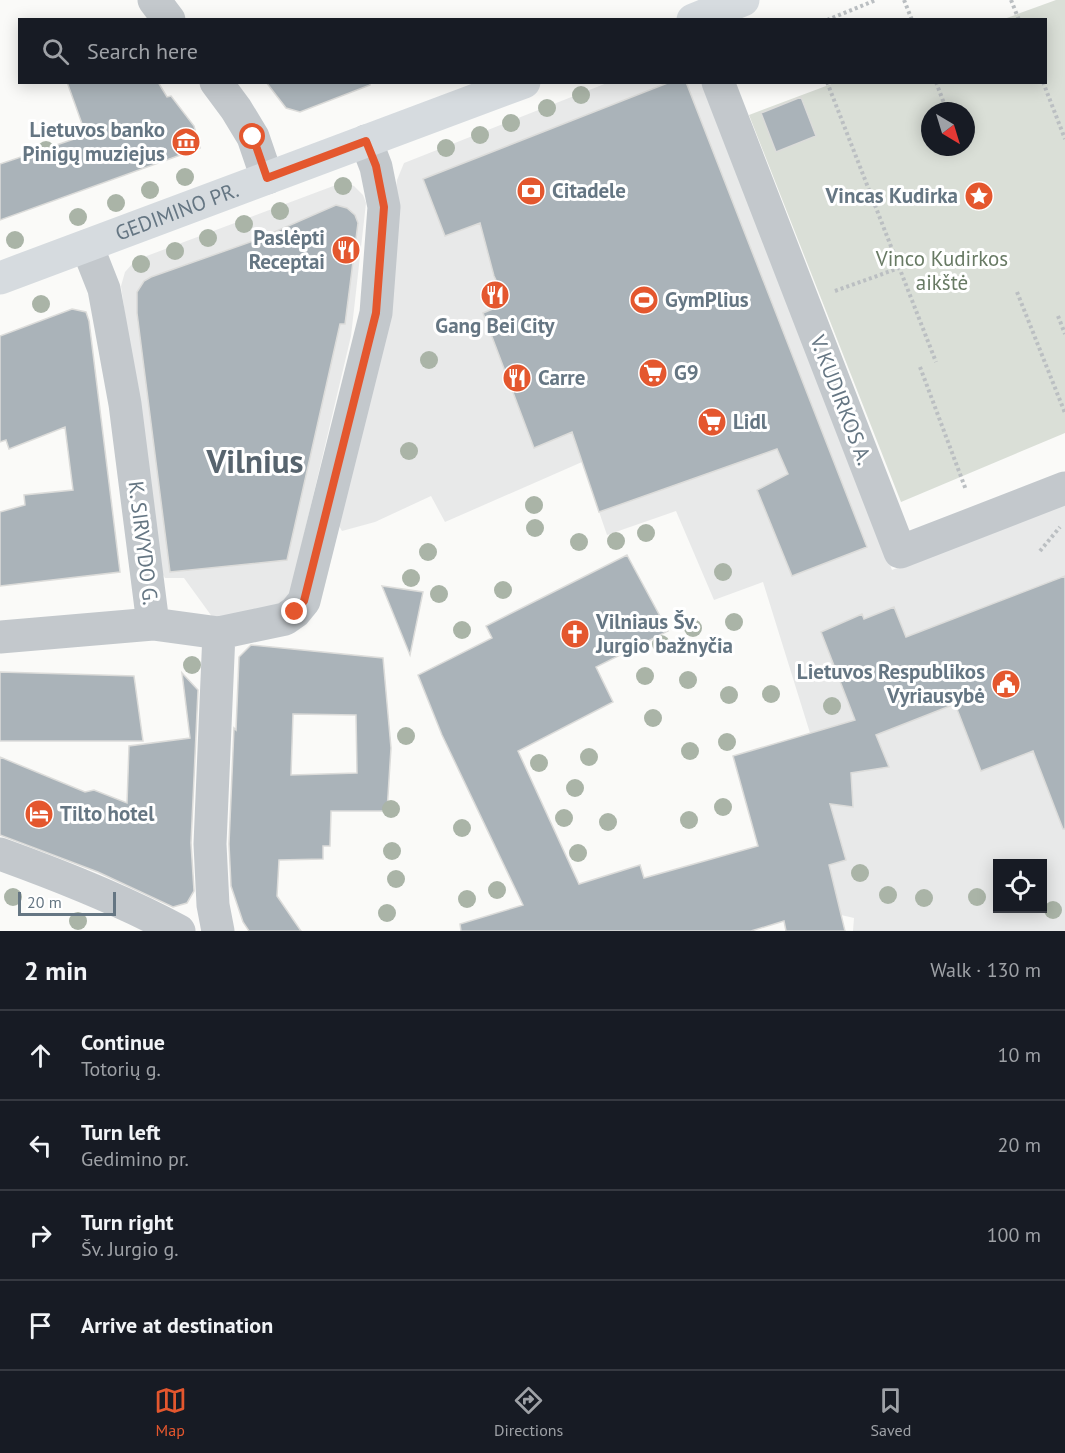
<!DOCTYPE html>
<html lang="en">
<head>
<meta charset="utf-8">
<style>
  :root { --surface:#171b24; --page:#20242c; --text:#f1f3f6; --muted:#9ea1a6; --line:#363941; --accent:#e4572e }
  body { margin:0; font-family:"PT Sans",sans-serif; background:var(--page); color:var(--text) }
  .controls { position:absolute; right:18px; bottom:18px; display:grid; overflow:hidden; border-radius:0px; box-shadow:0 3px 15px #0003 }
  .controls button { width:54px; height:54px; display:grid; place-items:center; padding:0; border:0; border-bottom:2px solid var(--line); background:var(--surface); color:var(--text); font:30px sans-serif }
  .compass { position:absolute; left:921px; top:102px; width:54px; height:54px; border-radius:50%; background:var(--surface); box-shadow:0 3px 15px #0003; rotate:142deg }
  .scale { position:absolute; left:18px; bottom:15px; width:98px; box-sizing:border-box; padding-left:6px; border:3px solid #657683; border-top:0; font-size:16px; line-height:21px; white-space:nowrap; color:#657683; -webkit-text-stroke:4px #fff; paint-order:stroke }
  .stop { position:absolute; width:18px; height:18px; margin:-14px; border:4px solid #e4572e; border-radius:50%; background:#fff }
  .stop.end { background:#e4572e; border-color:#fff; box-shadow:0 2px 6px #0008 }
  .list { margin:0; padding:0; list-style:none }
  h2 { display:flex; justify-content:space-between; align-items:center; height:78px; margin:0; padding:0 24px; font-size:26px }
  h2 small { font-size:20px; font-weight:400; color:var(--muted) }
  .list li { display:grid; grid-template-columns:39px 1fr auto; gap:18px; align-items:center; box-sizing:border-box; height:90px; padding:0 24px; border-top:2px solid var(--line) }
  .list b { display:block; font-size:22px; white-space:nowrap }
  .list p { margin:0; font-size:20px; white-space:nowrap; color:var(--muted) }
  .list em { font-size:20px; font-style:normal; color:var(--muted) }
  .icon { flex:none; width:33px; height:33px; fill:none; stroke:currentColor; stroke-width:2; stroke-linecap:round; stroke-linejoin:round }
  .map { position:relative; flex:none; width:1065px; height:931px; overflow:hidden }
  .search { position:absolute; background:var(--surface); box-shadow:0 3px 15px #0003; left:18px; right:18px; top:18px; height:66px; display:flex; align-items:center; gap:15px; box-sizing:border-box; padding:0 21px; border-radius:0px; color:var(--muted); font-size:22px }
  .sheet { height:438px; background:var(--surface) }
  nav { display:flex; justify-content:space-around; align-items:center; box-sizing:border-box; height:84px; border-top:2px solid var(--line); background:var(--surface); font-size:16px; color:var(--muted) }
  nav a { display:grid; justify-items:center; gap:3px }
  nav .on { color:var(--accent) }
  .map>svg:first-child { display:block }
  .built { fill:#e8e9e9; fill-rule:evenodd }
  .green { fill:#dadfd7; fill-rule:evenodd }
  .building { fill:#aab3b9; stroke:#dcdcda; stroke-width:1.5; fill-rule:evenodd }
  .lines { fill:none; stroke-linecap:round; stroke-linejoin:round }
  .path { stroke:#bbbfc2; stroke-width:4; stroke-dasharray:3 3; stroke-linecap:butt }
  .minor { stroke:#c3c8cc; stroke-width:33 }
  .secondary { stroke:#d6dbdf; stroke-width:33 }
  .tree { fill:#aab4a7 }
  .route { stroke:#e4572e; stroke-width:8 }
  .labels { text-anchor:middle; stroke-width:6; stroke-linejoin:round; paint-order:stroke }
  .poi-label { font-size:21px; font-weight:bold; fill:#657683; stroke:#fff; text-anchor:start }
  .street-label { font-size:21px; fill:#657683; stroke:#fff }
  .park-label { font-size:21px; fill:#687a64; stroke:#fff }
  .town-label { font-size:33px; font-weight:bold; fill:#57646e; stroke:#fff }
</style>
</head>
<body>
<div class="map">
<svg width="1065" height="931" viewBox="0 0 1065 931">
  <rect width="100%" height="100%" fill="#fafaf8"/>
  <path class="built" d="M607,83h95l116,291 74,196 173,-66v427h-212l1,-13 -13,-3 -13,-50 18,-6 -36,-126 -47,-151 -49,18 -38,-89 -69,24 -25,-73 -137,60 -14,-26 -56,26 -33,9 -6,-10 44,-197 17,-144 7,-17zM998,864h44v44h-44z
    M344,182l10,4 9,9 3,8 -15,133 -62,262 -3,9 -73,11 -29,-40h-19l-5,-8 -39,-284 4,-14 8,-9 11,-6z"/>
  <path class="green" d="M1056,0h9v433l-164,69 -152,-387 85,-32 212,-1v-62l-42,-1zM930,111h36v36h-36z"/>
  <path class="building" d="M67,82h91l9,15 4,-1 23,30 6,22 -200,72v-56l86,-29z
    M266,82h104v3l-70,27 -14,-4z
    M670,82h16l181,465 -75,29 -35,-86 31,-16 -11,-25 -178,63 -27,-80 -38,16 -51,-135 24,-10 -13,-27 -14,-53 -35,13 -22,-57z
    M801,97l15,39 -40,16 -15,-39z
    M336,205l11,3 8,7 3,8 -13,101h-5l-53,236 -117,12 -33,-259v-21l7,-11 7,-4 105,-37z
    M72,309l14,3 3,9 31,251 -120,14v-74l25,-7 -1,-10 49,-5 -8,-63 -56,22 -3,-9 -6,2v-106z
    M627,555l41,76 -72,36 17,35 -95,49 61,133 61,-19 4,13 114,-32 -25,-90 122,-36 -34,-88 41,-18 2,5 30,-12 12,30 159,-61v253h-2l-30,-78 -52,20 -26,-67 -79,31 13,32 -38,6 2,34 -23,-3 16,56 -17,5 16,66h-59l-2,-10 -33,10h-290l-1,-7 63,-19 -81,-170 -24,-60 74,-37 -6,-12z
    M382,586l41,6 -13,63z
    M251,645l132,13 8,90 -4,63h-56l-1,35h-7v13l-44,1 -2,36 24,35h-52l-6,-9 -12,-36 -2,-42 5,-116 2,2 3,-73zM293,714l63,1 1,58 -66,2z
    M0,672l134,4 9,65h-143z
    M182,673l16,17 -7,153 3,48 -7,12 -14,4 -75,-35 -98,-37v-78l85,35 9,-2 33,13 2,-57 61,-8z"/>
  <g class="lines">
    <path class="path" d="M904,0l8,20
      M1011,0l8,20
      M827,20l49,-20
      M827,82l109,280
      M936,82l9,24
      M1043,82l22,57
      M835,291l64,-23
      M1017,292l48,121
      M1058,316l7,18
      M920,367l46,123
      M1040,551l20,-24"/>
    <path class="minor" d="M154,0l15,20
      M216,82l20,27 17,28 14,41
      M718,82l182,470 165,-64
      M87,246l17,43 21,115 28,220
      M219,633l66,-14 10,-7 9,-11 72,-288 8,-106 -8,-40 -10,-26
      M0,637l153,-13 66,9 -9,211 3,61 5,26
      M0,854c61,22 122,46 179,77"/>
    <g class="secondary">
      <path d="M693,20l50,-20"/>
      <path id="s1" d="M0,278l524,-196"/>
    </g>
  </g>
  <g class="tree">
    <circle cx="581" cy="95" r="9"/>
    <circle cx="547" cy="108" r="9"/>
    <circle cx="511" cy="123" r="9"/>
    <circle cx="480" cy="135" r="9"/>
    <circle cx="446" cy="148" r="9"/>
    <circle cx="46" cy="150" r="9"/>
    <circle cx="185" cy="177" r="9"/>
    <circle cx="343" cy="186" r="9"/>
    <circle cx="150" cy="190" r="9"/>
    <circle cx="116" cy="203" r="9"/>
    <circle cx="280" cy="211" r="9"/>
    <circle cx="78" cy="217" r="9"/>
    <circle cx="244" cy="224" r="9"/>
    <circle cx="208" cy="238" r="9"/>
    <circle cx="15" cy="240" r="9"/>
    <circle cx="175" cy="251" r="9"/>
    <circle cx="141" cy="264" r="9"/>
    <circle cx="41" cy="304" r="9"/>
    <circle cx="429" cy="360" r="9"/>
    <circle cx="409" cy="451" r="9"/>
    <circle cx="534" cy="505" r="9"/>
    <circle cx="535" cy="528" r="9"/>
    <circle cx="646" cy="533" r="9"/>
    <circle cx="616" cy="541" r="9"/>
    <circle cx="579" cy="542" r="9"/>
    <circle cx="428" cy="552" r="9"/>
    <circle cx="723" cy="572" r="9"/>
    <circle cx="411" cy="578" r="9"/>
    <circle cx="503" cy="590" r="9"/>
    <circle cx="439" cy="594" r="9"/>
    <circle cx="734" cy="622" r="9"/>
    <circle cx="693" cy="628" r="9"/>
    <circle cx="462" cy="630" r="9"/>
    <circle cx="661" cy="644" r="9"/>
    <circle cx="192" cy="665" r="9"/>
    <circle cx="645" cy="676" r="9"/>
    <circle cx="688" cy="680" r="9"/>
    <circle cx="771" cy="694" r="9"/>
    <circle cx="729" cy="695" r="9"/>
    <circle cx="832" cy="706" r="9"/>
    <circle cx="653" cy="718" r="9"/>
    <circle cx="406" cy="736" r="9"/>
    <circle cx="727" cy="742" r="9"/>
    <circle cx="690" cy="751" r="9"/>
    <circle cx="589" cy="757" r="9"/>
    <circle cx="539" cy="763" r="9"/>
    <circle cx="575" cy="788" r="9"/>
    <circle cx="723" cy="807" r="9"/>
    <circle cx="391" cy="809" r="9"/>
    <circle cx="564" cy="818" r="9"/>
    <circle cx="689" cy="820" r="9"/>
    <circle cx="608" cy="822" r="9"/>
    <circle cx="462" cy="828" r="9"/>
    <circle cx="392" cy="851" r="9"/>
    <circle cx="578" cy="853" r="9"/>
    <circle cx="860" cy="873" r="9"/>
    <circle cx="396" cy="879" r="9"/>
    <circle cx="497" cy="890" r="9"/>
    <circle cx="888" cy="895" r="9"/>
    <circle cx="13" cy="897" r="9"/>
    <circle cx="977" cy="897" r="9"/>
    <circle cx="924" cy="898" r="9"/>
    <circle cx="467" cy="899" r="9"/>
    <circle cx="1053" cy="910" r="9"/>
    <circle cx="387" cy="913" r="9"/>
    <circle cx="78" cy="921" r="9"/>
  </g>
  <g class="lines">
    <path class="route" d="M253,137l14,41 99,-37 10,25 8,41 -8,106 -72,288 -9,11"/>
  </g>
  <defs>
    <g id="museum-disc" transform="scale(1.5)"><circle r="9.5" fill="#e4572e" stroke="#fff"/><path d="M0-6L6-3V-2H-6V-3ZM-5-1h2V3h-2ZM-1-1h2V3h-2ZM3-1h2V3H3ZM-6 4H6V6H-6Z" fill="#fff"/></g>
    <g id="bank-disc" transform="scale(1.5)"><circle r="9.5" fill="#e4572e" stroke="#fff"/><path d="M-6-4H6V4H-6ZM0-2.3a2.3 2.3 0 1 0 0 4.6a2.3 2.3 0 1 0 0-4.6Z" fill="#fff"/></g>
    <g id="sight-disc" transform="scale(1.5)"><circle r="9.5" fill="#e4572e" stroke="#fff"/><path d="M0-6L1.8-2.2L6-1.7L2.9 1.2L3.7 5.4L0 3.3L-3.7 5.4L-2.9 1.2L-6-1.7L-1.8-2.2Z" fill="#fff"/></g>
    <g id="restaurant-disc" transform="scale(1.5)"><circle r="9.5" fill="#e4572e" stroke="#fff"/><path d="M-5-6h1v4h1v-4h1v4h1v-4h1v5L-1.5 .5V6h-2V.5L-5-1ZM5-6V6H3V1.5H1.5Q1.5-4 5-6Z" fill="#fff"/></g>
    <g id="stadium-disc" transform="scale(1.5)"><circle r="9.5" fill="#e4572e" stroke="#fff"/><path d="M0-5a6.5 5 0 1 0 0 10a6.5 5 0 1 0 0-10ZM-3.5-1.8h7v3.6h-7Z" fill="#fff"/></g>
    <g id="supermarket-disc" transform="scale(1.5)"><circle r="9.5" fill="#e4572e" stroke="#fff"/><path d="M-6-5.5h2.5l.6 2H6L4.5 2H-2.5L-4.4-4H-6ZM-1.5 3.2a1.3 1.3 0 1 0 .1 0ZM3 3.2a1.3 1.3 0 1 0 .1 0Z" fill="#fff"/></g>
    <g id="church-disc" transform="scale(1.5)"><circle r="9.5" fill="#e4572e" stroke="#fff"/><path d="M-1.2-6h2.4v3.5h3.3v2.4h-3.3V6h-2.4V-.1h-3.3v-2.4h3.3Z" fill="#fff"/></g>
    <g id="civic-disc" transform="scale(1.5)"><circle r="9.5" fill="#e4572e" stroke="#fff"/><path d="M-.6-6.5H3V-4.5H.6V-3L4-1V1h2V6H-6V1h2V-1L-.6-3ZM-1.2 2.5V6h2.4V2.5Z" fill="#fff"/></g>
    <g id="hotel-disc" transform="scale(1.5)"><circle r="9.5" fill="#e4572e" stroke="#fff"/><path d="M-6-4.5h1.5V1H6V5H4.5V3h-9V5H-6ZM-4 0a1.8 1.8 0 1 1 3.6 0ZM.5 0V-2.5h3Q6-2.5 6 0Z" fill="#fff"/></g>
  </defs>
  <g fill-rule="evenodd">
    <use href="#museum-disc" x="186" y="142"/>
    <use href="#bank-disc" x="531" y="191"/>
    <use href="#sight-disc" x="979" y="196"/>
    <use href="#restaurant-disc" x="346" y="250"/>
    <use href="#restaurant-disc" x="495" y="295"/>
    <use href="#stadium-disc" x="644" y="300"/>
    <use href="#supermarket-disc" x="653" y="373"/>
    <use href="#restaurant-disc" x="517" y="378"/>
    <use href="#supermarket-disc" x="712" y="422"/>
    <use href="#church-disc" x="575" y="634"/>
    <use href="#civic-disc" x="1006" y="684"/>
    <use href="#hotel-disc" x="39" y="814"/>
  </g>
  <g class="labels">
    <g class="poi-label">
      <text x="165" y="137" text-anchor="end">Lietuvos banko<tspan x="165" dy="24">Pinigų muziejus</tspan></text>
      <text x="552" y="198">Citadele</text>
      <text x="958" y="203" text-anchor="end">Vincas Kudirka</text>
      <text x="325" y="245" text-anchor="end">Paslėpti<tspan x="325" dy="24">Receptai</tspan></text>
      <text x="665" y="307">GymPlius</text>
      <text x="495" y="333" text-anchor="middle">Gang Bei City</text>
      <text x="674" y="380">G9</text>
      <text x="538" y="385">Carre</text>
      <text x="733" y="429">Lidl</text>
      <text x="596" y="629">Vilniaus Šv.<tspan x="596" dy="24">Jurgio bažnyčia</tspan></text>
      <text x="985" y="679" text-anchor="end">Lietuvos Respublikos<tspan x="985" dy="24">Vyriausybė</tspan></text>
      <text x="60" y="821">Tilto hotel</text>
    </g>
    <g class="street-label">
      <text dy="7" stroke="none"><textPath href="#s1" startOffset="189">GEDIMINO PR.</textPath></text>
      <text transform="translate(841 400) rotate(69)" y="7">V. KUDIRKOS A.</text>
      <text transform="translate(143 543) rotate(83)" y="7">K. SIRVYDO G.</text>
    </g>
    <g class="park-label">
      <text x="942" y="266">Vinco Kudirkos<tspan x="942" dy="24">aikštė</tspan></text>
    </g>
    <g class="town-label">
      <text x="255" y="473">Vilnius</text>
    </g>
  </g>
</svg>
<div class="controls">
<button><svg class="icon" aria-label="locate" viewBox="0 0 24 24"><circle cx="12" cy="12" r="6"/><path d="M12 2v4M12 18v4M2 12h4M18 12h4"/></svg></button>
</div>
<svg class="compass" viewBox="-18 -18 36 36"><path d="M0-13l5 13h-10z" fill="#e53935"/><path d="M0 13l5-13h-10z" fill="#9ea1a6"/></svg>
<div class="scale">20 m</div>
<div class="stop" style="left:253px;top:137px"></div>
<div class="stop end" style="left:295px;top:612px"></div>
<div class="search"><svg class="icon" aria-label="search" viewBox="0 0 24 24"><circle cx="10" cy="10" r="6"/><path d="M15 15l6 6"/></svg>Search here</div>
</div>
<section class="sheet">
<h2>2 min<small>Walk · 130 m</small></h2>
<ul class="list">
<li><svg class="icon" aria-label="ahead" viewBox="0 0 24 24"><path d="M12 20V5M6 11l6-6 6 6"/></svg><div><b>Continue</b><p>Totorių g.</p></div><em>10 m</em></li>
<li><svg class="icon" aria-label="left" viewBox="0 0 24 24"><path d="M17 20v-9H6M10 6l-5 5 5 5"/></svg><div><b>Turn left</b><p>Gedimino pr.</p></div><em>20 m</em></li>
<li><svg class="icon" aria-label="right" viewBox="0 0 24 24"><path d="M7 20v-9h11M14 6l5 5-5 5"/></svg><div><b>Turn right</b><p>Šv. Jurgio g.</p></div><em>100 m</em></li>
<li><svg class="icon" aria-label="arrive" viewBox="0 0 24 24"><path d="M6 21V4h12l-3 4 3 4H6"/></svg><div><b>Arrive at destination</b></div></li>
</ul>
</section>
<nav>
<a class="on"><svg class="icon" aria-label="map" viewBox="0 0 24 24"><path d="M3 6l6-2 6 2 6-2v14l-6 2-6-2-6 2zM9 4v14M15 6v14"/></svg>Map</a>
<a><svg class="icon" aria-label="directions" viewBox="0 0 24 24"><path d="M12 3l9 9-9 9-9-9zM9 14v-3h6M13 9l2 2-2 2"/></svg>Directions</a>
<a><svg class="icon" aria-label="saved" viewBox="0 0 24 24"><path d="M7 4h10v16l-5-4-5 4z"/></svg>Saved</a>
</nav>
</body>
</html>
